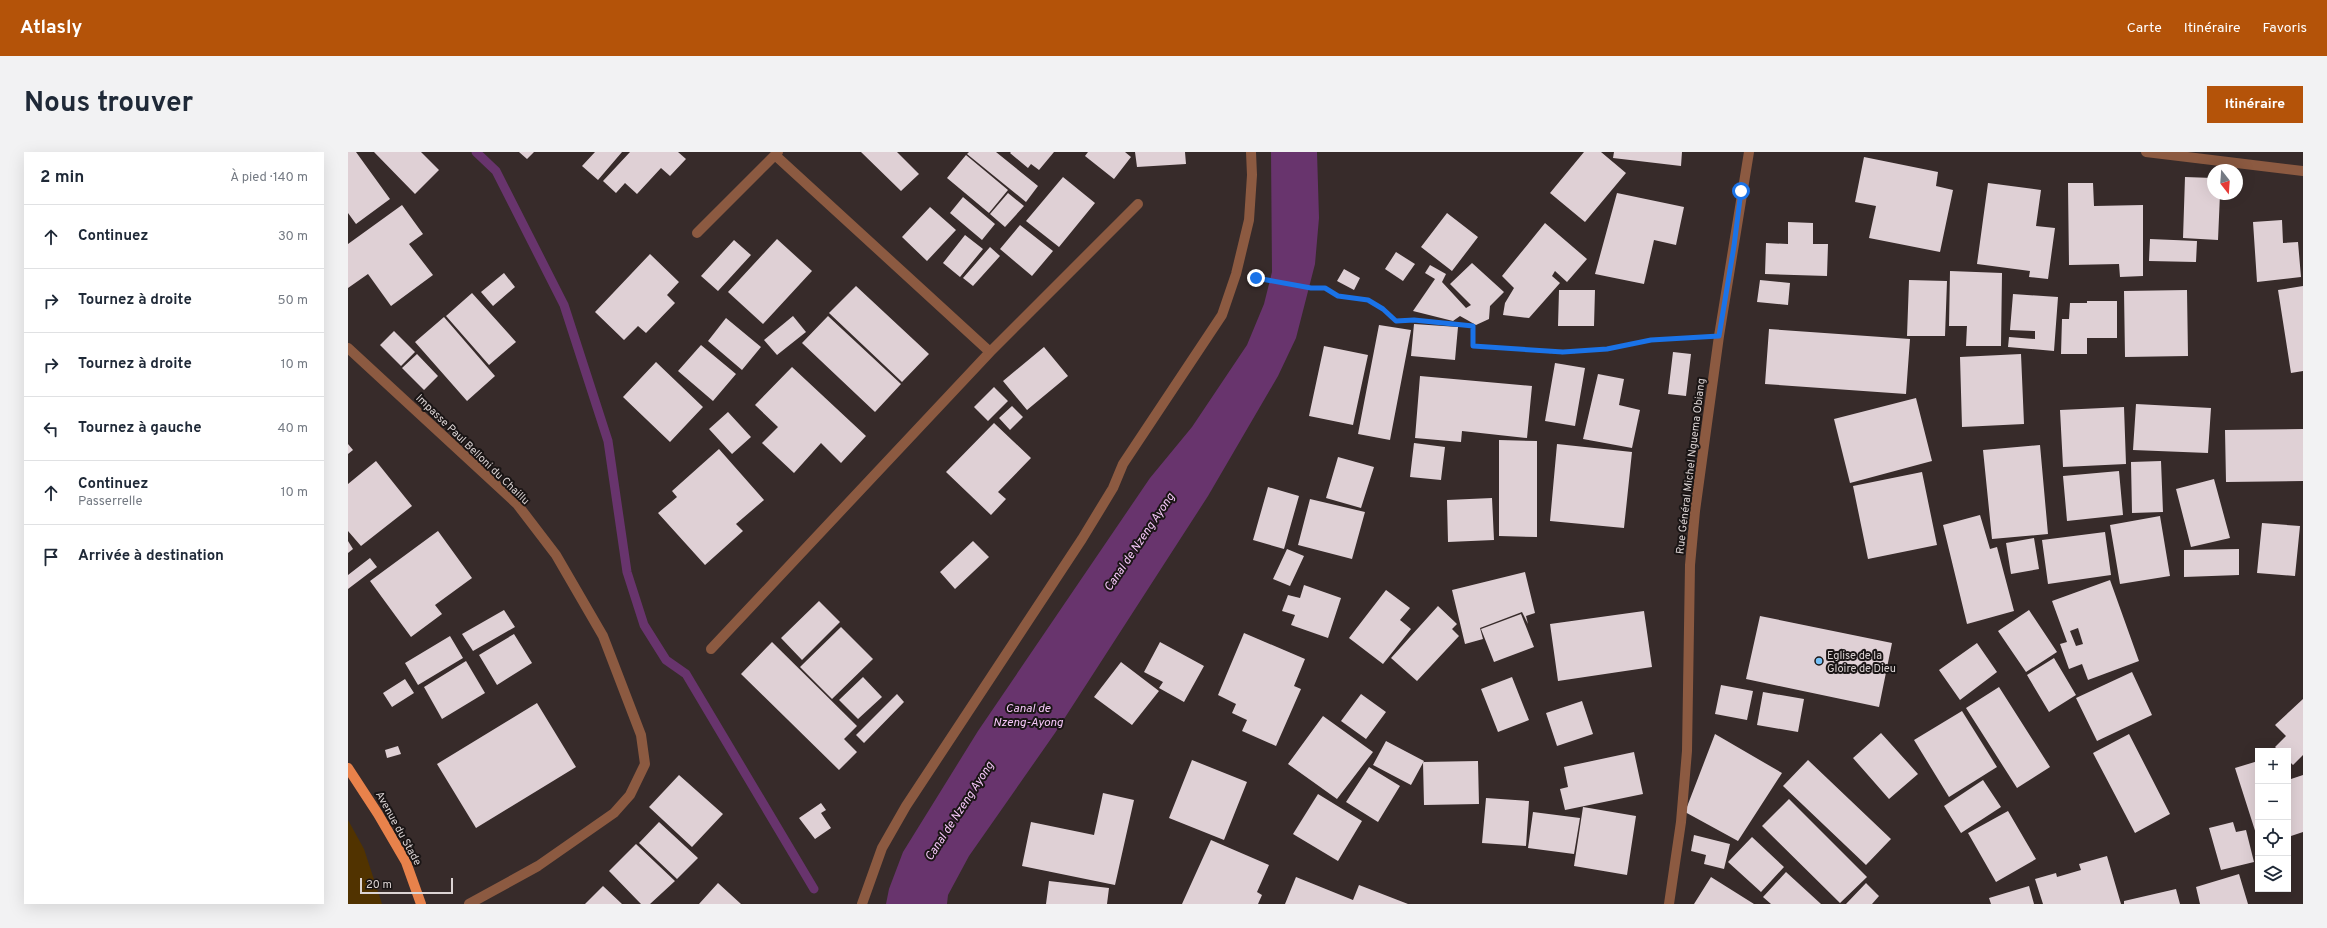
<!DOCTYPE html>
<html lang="fr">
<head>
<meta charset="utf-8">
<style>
  :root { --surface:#fff; --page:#f2f2f3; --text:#1f2937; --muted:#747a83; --line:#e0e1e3; --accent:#b45309 }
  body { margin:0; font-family:Overpass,sans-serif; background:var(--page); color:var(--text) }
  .controls { position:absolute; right:12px; bottom:12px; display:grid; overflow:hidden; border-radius:0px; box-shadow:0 4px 16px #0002 }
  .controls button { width:36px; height:36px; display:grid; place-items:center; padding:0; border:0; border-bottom:1px solid var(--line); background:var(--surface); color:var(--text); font:20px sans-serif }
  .compass { position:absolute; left:1859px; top:12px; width:36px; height:36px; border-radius:50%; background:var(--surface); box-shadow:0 4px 16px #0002; rotate:163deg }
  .scale { position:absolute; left:12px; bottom:10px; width:93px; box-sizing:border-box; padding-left:4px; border:2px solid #dcd4d4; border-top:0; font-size:11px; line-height:14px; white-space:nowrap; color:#dcd4d4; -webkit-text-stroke:3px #1a1515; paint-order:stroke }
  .stop { position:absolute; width:12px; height:12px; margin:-9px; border:3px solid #1a73e8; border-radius:50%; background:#fff }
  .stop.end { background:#1a73e8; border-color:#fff; box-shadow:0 1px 4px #0008 }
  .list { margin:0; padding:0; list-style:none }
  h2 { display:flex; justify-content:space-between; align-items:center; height:52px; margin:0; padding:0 16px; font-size:17px }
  h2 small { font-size:13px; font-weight:400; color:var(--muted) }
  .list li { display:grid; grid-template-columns:26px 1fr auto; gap:12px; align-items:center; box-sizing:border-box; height:64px; padding:0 16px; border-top:1px solid var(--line) }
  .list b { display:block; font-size:15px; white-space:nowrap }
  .list p { margin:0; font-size:13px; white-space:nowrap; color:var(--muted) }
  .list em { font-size:13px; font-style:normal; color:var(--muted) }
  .icon { flex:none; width:22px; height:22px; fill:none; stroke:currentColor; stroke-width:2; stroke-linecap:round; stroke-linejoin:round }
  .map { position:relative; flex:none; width:1955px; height:752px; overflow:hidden; border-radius:0px }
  header { display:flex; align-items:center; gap:24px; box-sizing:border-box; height:56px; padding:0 20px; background:var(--accent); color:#fff }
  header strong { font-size:19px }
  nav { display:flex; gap:22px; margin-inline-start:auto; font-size:14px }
  .intro { display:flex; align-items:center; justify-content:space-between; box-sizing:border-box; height:96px; padding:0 24px }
  h1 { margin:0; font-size:28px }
  .button { padding:10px 18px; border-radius:0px; background:var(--accent); color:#fff; font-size:14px; font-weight:700 }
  main { display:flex; gap:24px; padding:0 24px }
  aside { flex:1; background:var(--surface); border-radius:0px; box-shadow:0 4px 16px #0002 }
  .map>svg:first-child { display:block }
  .green { fill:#513300 }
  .water { fill:#68346d }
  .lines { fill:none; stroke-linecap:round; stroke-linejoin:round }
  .stream { stroke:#68346d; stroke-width:9 }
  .building { fill:#dfd0d5; fill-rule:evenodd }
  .path { stroke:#847a79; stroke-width:2.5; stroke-dasharray:1 3; stroke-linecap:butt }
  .minor { stroke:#8c5a41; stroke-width:10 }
  .major { stroke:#e8824b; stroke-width:10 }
  .route { stroke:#1a73e8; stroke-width:5 }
  .poi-dot { fill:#75c0f6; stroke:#1a1515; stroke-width:1.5 }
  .labels { text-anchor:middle; stroke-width:4; stroke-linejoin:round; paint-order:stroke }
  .street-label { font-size:11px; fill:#dcd4d4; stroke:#1a1515 }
  .poi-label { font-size:11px; fill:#dcd4d4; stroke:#1a1515; text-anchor:start }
  .water-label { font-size:12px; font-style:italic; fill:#f6c7f9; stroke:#1a1515 }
</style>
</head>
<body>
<header>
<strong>Atlasly</strong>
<nav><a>Carte</a><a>Itinéraire</a><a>Favoris</a></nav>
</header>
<div class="intro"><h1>Nous trouver</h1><a class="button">Itinéraire</a></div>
<main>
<aside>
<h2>2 min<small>À pied · 140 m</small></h2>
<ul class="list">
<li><svg class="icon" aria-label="ahead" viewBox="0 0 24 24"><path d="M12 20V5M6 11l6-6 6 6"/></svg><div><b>Continuez</b></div><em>30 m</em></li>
<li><svg class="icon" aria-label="right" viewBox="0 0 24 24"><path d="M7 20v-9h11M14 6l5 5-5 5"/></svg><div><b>Tournez à droite</b></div><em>50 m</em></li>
<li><svg class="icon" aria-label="right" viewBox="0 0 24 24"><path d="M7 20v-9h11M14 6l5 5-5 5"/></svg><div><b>Tournez à droite</b></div><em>10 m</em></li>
<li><svg class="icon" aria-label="left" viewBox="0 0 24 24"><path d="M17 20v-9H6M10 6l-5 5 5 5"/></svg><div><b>Tournez à gauche</b></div><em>40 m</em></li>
<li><svg class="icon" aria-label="ahead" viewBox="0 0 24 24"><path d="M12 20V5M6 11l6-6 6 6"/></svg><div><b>Continuez</b><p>Passerrelle</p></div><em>10 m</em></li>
<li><svg class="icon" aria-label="arrive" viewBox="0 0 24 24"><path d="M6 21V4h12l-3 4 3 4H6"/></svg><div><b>Arrivée à destination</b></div></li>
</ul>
</aside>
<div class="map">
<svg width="1955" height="752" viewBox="0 0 1955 752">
  <rect width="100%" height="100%" fill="#372b2a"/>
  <path class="green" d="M0,668l16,29 18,55h-34z"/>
  <path class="water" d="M923,0h46l2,66 -4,46 -19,74 -18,38 -70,120 -153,237 -86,123 -21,39 -1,9h-61l3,-15 14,-37 75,-121 172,-253 42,-51 55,-82 17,-41 8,-32z"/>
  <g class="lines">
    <path class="stream" d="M128,0l20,19 68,134 44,136 19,131 17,53 22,35 20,14 128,215"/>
  </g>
  <path class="building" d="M0,0h8l34,47 -34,25 -8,-11z
    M26,0h47l18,18 -24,24z
    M171,0h15l-7,7z
    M247,0h27l-24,28 -16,-14z
    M282,0h48l8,7 -16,17 -9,-8 -24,26 -12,-11 -9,10 -13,-12z
    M513,0h36l22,22 -18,17z
    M621,0h27l42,34 -12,16 -59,-48z
    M663,0h43l-15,18 -8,-6 -3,4 -18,-15z
    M740,0h37l6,5 -17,22 -29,-23z
    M787,0h50l1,12 -49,3z
    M1236,0h17l25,21 -41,49 -35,-29z
    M1266,0h68l-1,14 -68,-8z
    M618,3l42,35 -19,23 -42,-35z
    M1516,5l74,15 -2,14 17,4 -13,62 -71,-14 7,-32 -21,-4z
    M715,25l32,26 -36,44 -33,-26z
    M1837,25l28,1v16h7l-2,46 -35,-2z
    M1640,31l53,7 -5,36 19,2 -7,51 -19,-2 1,-6 -53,-7z
    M1720,31h25l1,23 49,-1v71l-23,1 -1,-13 -50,1z
    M660,41l16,13 -19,21 -15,-13z
    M1269,41l67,14 -8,38 -22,-5 -10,44 -49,-10z
    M615,45l32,27 -13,16 -32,-27z
    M54,53l21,29 -14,10 24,31 -42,31 -23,-32 -20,14v-44z
    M582,55l26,23 -29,31 -25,-24z
    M1099,61l31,24 -26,34 -31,-24z
    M1934,68l1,23 15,-1 3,35 -44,5 -4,-60z
    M1440,70l25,1v21h15l-1,32 -62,-2 1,-31 22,1z
    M1197,71l42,36 -20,23 -12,-11 -3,5 8,7 -31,35 -26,-3 2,-12 9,-15 -12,-12z
    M672,73l33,26 -21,25 -32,-27z
    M617,83l18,14 -23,28 -17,-14z
    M429,87l35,32 -49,53 -35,-32z
    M1802,87l47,2 -1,21 -47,-1z
    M386,88l17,15 -33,36 -17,-15z
    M642,95l10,9 -27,30 -10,-8z
    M1048,100l19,12 -12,17 -18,-12z
    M302,102l29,28 -12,13 8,8 -29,30 -8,-7 -14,14 -29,-28z
    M1124,111l32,29 -14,14 -1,13 -13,6 -16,-9 -7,5 -40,-10 22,-32 -10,-6 5,-8 16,9 -4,8 24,26 5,-3 -21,-21z
    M996,117l16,9 -6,12 -17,-9z
    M1602,119l52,2 -1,73h-35l1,-20h-18z
    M156,121l11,14 -22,19 -12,-14z
    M1412,128l30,3 -2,22 -31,-3z
    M1561,128l38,1 -2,55h-38z
    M508,134l73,68 -27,28 -73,-69z
    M1955,134v85l-12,2 -13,-83z
    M1211,138h36l-1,36h-36z
    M1839,138l1,66 -63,1 -1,-66z
    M124,141l44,49 -27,23 -43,-49z
    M1665,142l45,3 -4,54 -46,-4 1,-10 26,2v-8l-25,-1z
    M1739,149h30v37h-30v16h-26l1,-35h7l1,-16h17z
    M445,164l13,16 -29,23 -13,-15z
    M480,164l73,68 -26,28 -73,-69z
    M96,165l51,59 -28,25 -52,-59z
    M378,166l35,29 -19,23 -34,-29z
    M1066,172l44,3 -3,33 -44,-4z
    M1031,173l32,5 -21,110 -32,-6z
    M1421,177l141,10 -4,55 -141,-10z
    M46,179l21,21 -14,14 -21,-21z
    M353,193l35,29 -23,27 -35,-30z
    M976,194l44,9 -15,70 -44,-9z
    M696,195l24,29 -41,34 -24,-29z
    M1325,200l18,2 -5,42 -18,-2z
    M69,202l21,22 -14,14 -22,-22z
    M1673,202l3,70 -62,3 -2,-70z
    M308,210l47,45 -33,35 -47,-45z
    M1207,211l30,5 -10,58 -30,-5z
    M444,215l74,69 -25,27 -20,-20 -27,30 -32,-30 16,-16 -23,-22z
    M1250,222l26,5 -5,26 21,5 -8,38 -49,-9z
    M1072,224l112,10 -5,52 -65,-7 -1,11 -46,-4z
    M646,235l14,14 -20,20 -14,-14z
    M1568,246l16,63 -82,22 -16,-64z
    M1788,252l75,4 -3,45 -75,-3z
    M664,254l11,11 -13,13 -11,-12z
    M1776,255l2,57 -63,3 -3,-57z
    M380,260l23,25 -19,17 -23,-25z
    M646,271l37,35 -33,34 8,7 -15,16 -45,-43z
    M1955,277v52l-77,1 -1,-52z
    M1151,288l38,1v96l-38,-1z
    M1066,291l31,4 -4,33 -31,-3z
    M0,292l5,6 -5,4z
    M1209,292l75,8 -8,76 -74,-7z
    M1692,293l8,89 -56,5 -9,-89z
    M371,297l45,51 -28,24 7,7 -38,34 -47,-52 19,-16 -5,-6z
    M990,305l36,10 -13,41 -35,-10z
    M28,309l36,45 -51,40 -13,-15v-47z
    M1813,309l2,51 -31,1 -1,-51z
    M1771,319l4,44 -56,6 -4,-45z
    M1574,320l15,73 -69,14 -15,-73z
    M1866,327l16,59 -39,9 -15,-58z
    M920,335l31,9 -15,53 -31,-9z
    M1144,346l2,42 -46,2 -1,-42z
    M962,347l55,13 -13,47 -54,-14z
    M1632,363l10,34 7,-2 17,64 -47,13 -24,-99z
    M1812,364l10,60 -50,8 -10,-59z
    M1914,371l38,3 -5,50 -38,-3z
    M90,379l34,47 -37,27 7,9 -31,23 -41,-56z
    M1757,380l6,43 -63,9 -6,-44z
    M1686,386l5,31 -28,5 -5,-31z
    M0,389l5,8 -5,4z
    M625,389l16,16 -34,32 -15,-17z
    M939,397l17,7 -14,30 -17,-7z
    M1891,397v26l-55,2v-27z
    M22,406l7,9 -29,22v-14z
    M1177,420l10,41 -9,3 2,8 -6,-12 -42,16 3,11 -18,5 -13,-54z
    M1762,428l29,81 -51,19 -6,-16 -13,5 -9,-25 7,-2 -15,-41zM1730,476l5,16 -7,2 -6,-15z
    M956,433l37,13 -13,40 -37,-13 4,-10 -13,-4 6,-16 12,3z
    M1038,438l24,18 -10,12 11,9 -28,35 -34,-26z
    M471,449l21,21 -38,38 -21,-22z
    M1090,454l19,18 -5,5 7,7 -42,45 -26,-23z
    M156,458l11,17 -42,24 -11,-17z
    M1681,458l28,42 -31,20 -28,-41z
    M1296,459l8,56 -94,14 -8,-57z
    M1173,462l13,33 -40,15 -13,-33z
    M1412,464l132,27 -13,64 -133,-28z
    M493,475l32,32 -41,40 -32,-32z
    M896,481l61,26 -11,27 7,3 -25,57 -34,-15 5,-11 -15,-7 4,-9 -18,-9z
    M166,482l18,29 -35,22 -18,-30z
    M102,484l13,22 -45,27 -13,-22z
    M424,490l85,84 -13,13 13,13 -18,18 -98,-96z
    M812,490l44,24 -20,36 -25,-14 4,-6 -19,-10z
    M1629,491l20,29 -37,28 -21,-30z
    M1706,506l22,37 -27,17 -22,-37z
    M118,509l19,32 -43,26 -18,-32z
    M773,510l38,29 -27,34 -38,-28z
    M1784,520l20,43 -55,26 -21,-43z
    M515,525l19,20 -24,22 -19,-19z
    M1164,525l17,43 -31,12 -17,-43z
    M57,527l9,14 -22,14 -9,-14z
    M1373,533l32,6 -6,29 -32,-6z
    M1651,535l51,80 -33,21 -51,-80z
    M1415,540l41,7 -6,33 -41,-7z
    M549,542l7,8 -40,41 -8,-8z
    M1013,542l25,18 -20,27 -25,-18z
    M1955,547v56l-10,10 -5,-5v-9h-9l-4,-4 11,-11 -11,-11z
    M1234,549l11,33 -36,12 -11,-33z
    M189,551l39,64 -100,61 -39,-64z
    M1614,559l35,56 -48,30 -35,-57z
    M975,564l50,36 -36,47 -49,-35z
    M1533,581l37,41 -29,25 -36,-41z
    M1367,582l67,39 -44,68 -53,-29z
    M1781,582l41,80 -35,19 -42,-80z
    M1038,589l38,20 -13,24 -38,-20z
    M50,594l3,8 -14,4 -2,-8z
    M1286,600l9,42 -78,16 -5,-21 8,-2 -4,-20z
    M844,608l55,22 -23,58 -55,-22z
    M1460,608l83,79 -25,26 -83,-79z
    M1130,609l1,43 -55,1 -1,-43z
    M1910,609v79l-23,-72z
    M1021,615l31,19 -22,36 -32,-20z
    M331,623l44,39 -31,33 -43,-40z
    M1955,623v57l-15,5v-57z
    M1635,628l18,27 -40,26 -17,-27z
    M755,641l31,7 -19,85 -93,-19 9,-44 63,13z
    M970,642l44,27 -24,40 -45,-27z
    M1138,646l43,3 -3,45 -44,-3z
    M1441,647l78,78 -27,26 -78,-77z
    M473,651l5,7 -5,3 10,15 -16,11 -16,-21z
    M1235,655l53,9 -9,59 -53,-9z
    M1660,659l28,48 -40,23 -28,-49z
    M1185,660l47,6 -6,36 -46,-6z
    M311,670l39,36 -21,21 -38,-36z
    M1885,670l3,10 10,-2 8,32 -33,8 -12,-42z
    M1346,683l36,9 -6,25 -20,-5 2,-9 -15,-4z
    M1404,685l32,30 -23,25 -33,-30z
    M863,688l58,25 -12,27 5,3 -4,9h-76z
    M288,692l39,37 -25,23h-9l-32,-33z
    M1759,704l14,48h-78l-8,-25 21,-6 1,4 24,-7 -2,-6z
    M1438,720l35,32h-50l-8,-7z
    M1891,722l9,30h-48l-4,-17z
    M948,725l57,23 6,-15 49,19h-123z
    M1363,725l43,27h-60z
    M701,729l60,7 -2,16h-61z
    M370,731l23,21h-42z
    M1518,731l13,13 -7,8h-26z
    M255,734l19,18h-37z
    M1681,734l5,18h-43l-2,-6z
    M1828,737l4,15h-56v-3z"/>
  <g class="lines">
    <path class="path" d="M909,126l54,10h14l12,8 31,4 15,9 13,12 18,-1 59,6v20l90,7 44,-4 44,-9 47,-3"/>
    <path class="minor" d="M1798,0l157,19
      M427,3l215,197
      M349,81l81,-81
      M0,196l169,156 39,51 47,81 38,99 4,29 -15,31 -16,18 -76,53 -69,38
      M363,497l279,-297 148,-148
      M514,752l20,-56 24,-42 176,-267 31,-51 10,-24 99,-149 14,-41 13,-54 3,-45 -1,-23
      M1321,752l12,-82 6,-71 3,-186 5,-54 24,-175 30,-184"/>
    <path class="major" d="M0,616l30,46 28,48 15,42"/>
  </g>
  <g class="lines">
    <path class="route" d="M908,126l55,10h14l13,8 30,4 15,9 13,12 18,-1 59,6v20l90,6 44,-3 44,-9 68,-4 15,-90 7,-55"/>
  </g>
  <circle class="poi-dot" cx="1471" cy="509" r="4"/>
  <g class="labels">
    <g class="street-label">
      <text transform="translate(125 297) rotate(44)" y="4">Impasse Paul Belloni du Chaillu</text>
      <text transform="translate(1342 314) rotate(-83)" y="4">Rue Général Michel Nguema Obiang</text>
      <text transform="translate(51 676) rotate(61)" y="4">Avenue du Stade</text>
    </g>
    <g class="poi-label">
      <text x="1479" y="507">Eglise de la<tspan x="1479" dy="13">Gloire de Dieu</tspan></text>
    </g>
    <g class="water-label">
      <text transform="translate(791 390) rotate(-56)" y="4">Canal de Nzeng Ayong</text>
      <text x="680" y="560">Canal de<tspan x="680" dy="14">Nzeng-Ayong</tspan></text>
      <text transform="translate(611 659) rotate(-57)" y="4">Canal de Nzeng Ayong</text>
    </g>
  </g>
</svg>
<div class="controls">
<button>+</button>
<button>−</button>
<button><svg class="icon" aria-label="locate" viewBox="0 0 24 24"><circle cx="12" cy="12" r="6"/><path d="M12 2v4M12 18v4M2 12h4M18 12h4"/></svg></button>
<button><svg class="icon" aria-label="layers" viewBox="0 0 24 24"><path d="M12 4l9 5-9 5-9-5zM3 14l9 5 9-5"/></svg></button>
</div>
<svg class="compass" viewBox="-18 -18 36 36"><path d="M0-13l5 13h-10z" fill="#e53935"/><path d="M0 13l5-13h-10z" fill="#747a83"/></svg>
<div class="scale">20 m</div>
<div class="stop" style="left:1393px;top:39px"></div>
<div class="stop end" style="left:908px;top:126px"></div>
</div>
</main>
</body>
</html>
